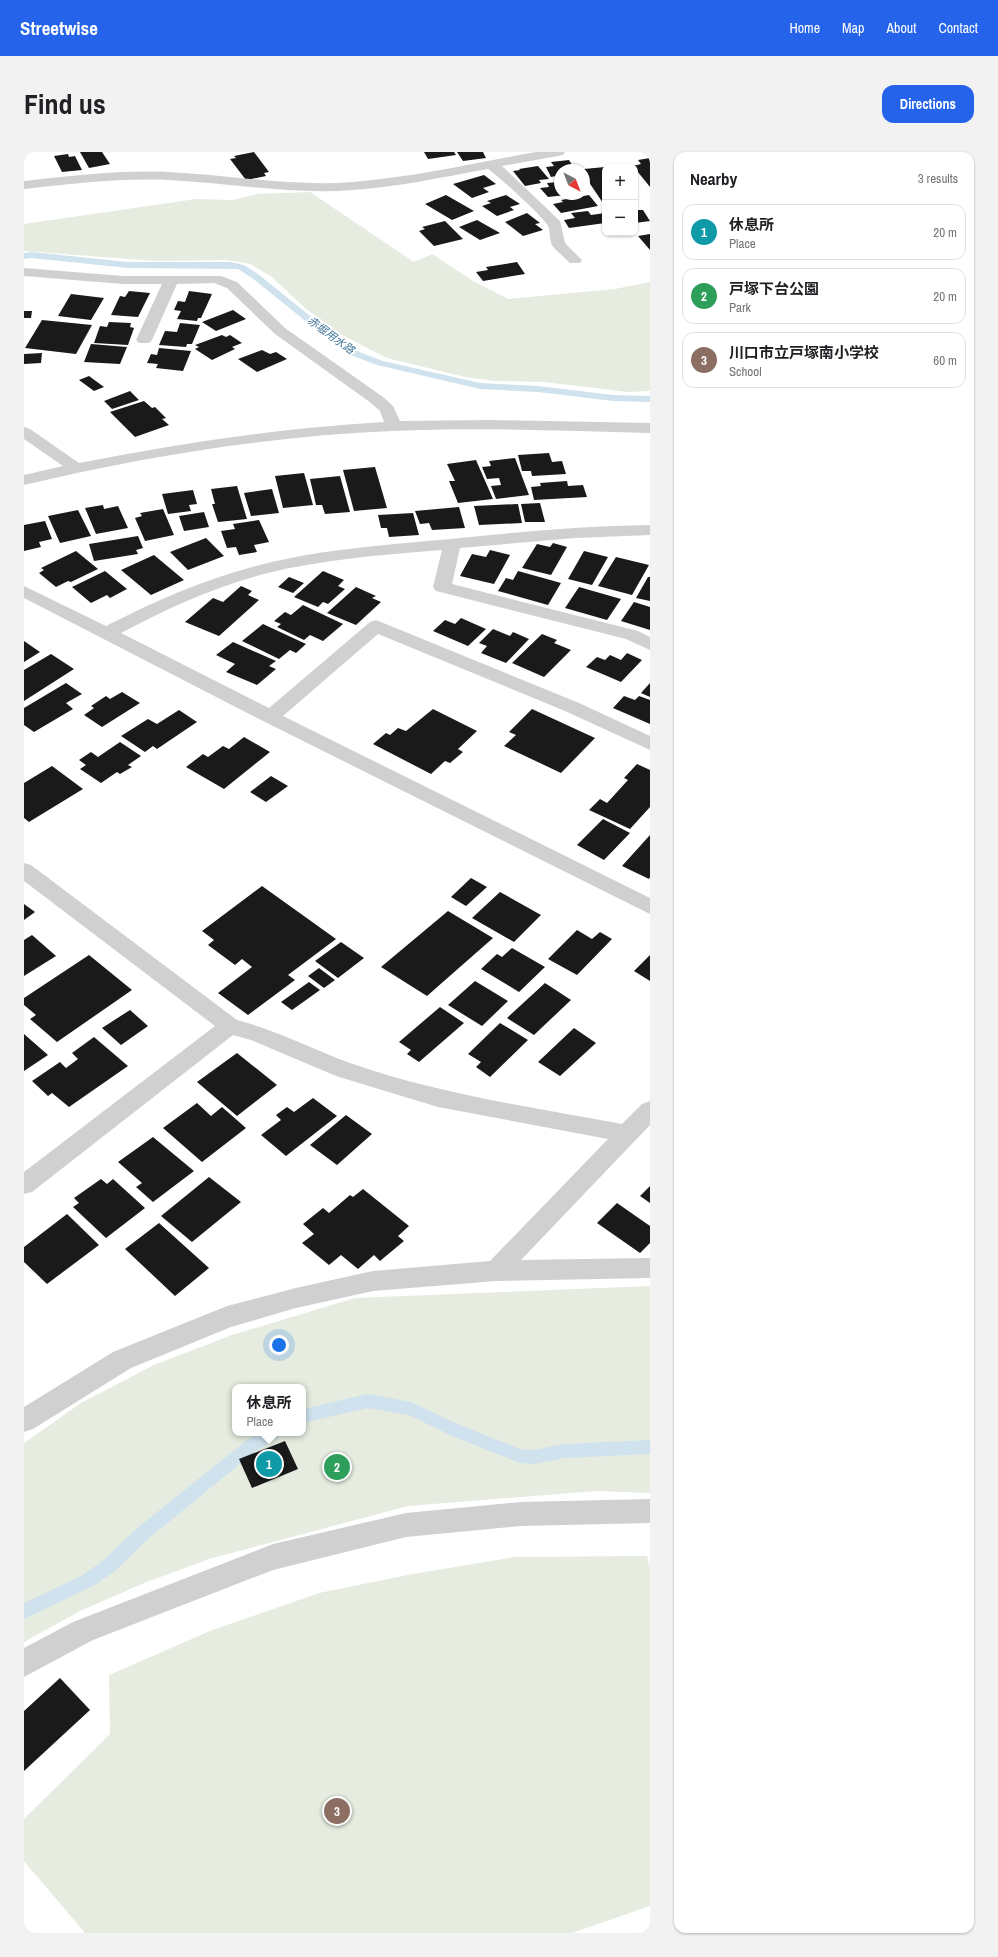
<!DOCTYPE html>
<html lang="en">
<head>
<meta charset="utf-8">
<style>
  :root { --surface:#fff; --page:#f2f2f2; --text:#202124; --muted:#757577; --line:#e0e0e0; --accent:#2563eb }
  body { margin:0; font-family:"Archivo Narrow","Noto Sans JP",sans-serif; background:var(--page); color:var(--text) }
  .controls { position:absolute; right:12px; top:12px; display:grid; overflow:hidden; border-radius:8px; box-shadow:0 1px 3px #0004 }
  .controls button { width:36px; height:36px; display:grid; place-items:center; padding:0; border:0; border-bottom:1px solid var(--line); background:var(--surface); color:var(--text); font:20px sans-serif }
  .compass { position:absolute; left:530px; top:12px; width:36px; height:36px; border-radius:50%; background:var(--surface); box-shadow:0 1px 3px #0004; rotate:138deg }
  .you { position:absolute; left:255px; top:1193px; width:14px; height:14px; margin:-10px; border:3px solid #fff; border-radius:50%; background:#1a73e8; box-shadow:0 0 0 6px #1a73e833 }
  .badge { display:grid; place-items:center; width:26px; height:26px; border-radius:50%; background:var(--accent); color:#fff; font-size:13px; font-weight:700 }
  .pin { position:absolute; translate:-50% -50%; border:2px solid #fff; box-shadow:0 1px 4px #0006 }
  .popup { position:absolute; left:208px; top:1232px; width:74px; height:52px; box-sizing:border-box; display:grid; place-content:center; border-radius:8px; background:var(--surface); filter:drop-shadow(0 1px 3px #0005); font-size:13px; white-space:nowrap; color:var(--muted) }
  .popup b { font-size:15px; color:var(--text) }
  .popup::after { content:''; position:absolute; left:50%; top:100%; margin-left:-8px; border:8px solid transparent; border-top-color:var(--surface) }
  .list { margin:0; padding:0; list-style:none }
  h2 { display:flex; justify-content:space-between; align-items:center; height:52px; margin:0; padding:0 16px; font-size:17px }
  h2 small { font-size:13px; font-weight:400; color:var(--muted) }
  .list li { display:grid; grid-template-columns:26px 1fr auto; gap:12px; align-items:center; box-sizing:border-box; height:56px; margin:0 8px 8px; padding:0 8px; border:1px solid var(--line); border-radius:12px }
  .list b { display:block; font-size:15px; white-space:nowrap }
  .list p { margin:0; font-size:13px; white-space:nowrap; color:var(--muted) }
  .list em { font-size:13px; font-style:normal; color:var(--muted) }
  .map { position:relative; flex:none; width:626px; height:1781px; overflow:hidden; border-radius:12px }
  header { display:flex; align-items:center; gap:24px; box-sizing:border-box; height:56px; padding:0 20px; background:var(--accent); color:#fff }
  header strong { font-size:19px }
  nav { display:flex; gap:22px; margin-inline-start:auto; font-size:14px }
  .intro { display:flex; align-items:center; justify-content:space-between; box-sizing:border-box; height:96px; padding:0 24px }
  h1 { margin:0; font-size:28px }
  .button { padding:10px 18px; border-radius:12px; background:var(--accent); color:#fff; font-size:14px; font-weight:700 }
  main { display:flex; gap:24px; padding:0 24px }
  aside { flex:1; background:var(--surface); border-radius:12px; box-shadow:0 1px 3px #0004 }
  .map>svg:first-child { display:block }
  .green { fill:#e6ecdf; fill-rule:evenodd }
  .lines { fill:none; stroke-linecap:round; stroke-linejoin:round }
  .stream { fill:#cfe2ee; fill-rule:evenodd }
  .building { fill:#1a1a1a }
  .minor { fill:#d0d0d0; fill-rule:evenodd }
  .labels { text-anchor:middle; stroke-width:4; stroke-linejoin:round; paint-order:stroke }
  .far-water-label { font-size:11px; font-style:italic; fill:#3f7597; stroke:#fff }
</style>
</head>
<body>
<header>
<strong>Streetwise</strong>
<nav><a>Home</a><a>Map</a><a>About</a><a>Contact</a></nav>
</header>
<div class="intro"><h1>Find us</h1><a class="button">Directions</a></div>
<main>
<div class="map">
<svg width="626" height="1781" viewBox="0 0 626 1781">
  <rect width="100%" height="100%" fill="#fff"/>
  <path class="green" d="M286,40l104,70 18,-8 41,27 35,18 107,-10 35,-7v109l-22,1 -84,-10 -50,-1 -29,-4 -78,-19 -43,-22 -38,-27 -34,-32 -22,-13 -10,-2 -16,-2 -69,1 -131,-10v-27l172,-25 37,1 24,-6z
    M626,1134v207l-54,-2 -188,15 -199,53 -65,24 -64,28 -56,31v-199l57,-40 73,-38 78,-30 123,-37zM211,1235h68v46h-68z
    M623,1404l3,12v338l-78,27h-487l-61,-72v-42l86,-85 -1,-59 101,-44 109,-38 94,-19 102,-17z"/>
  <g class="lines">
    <path class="stream" d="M7,100l97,10h103l13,3 14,9 72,58 29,20 24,9 97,22 58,3 75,9 37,1v6l-37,-1 -75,-9 -58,-3 -103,-24 -24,-9 -29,-20 -72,-58 -14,-9 -110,-1 -97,-10 -7,1v-6z
      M344,1242l43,8 51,24 58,23 14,1 30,-6 86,-4v14l-86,4 -30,6 -14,-1 -68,-27 -43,-21 -41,-7 -65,15v-14z
      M235,1281h22l-3,5 -21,12 -109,89 -33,32 -22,15 -69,33v-16l57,-27 22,-15 33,-32 111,-89z"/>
  </g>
  <path class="building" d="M56,0h22l8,12 -21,4z
    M230,0l15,20 -5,1 2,3 -20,4 -16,-21 6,-1 -2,-2z
    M400,0h30l2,3 -28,4z
    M433,0h26l3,6 -23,3z
    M44,2l1,3 6,-1 7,14 -20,2 -8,-16z
    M626,6v29l-17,-21 8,-2 -3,-4z
    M545,8l6,10h-15v8l-4,-2 -5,1 -5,-10 8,-1 -3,-4z
    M514,14l11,13 -10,1 2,3 -16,3 -12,-15 7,-1 -1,-1z
    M581,15v39l-21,-31v-6z
    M460,23l12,9 -13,4 6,4 -17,6 -19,-14z
    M535,30l1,12 6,1 -18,2 -8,-9 9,-1 -2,-4z
    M422,43l28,16 -22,9 -27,-16z
    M482,43l14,9 -10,3 4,3 -17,6 -15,-10 9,-3 -4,-2z
    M565,43l9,11 -37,7 -8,-9 10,-2 -2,-2z
    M611,55l2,3h6l7,11 -15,2z
    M564,59l3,4 14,-2v10l-36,5 -5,-8 11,-2 -4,-5z
    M503,61l13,10 -5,1 8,6 -20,6 -18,-14z
    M453,68l23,13 -20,7 -21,-13z
    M421,69l18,18 -29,7 -15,-15 6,-2 -3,-2z
    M626,82v16l-12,-14z
    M493,110l8,12 -42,7 -7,-9 12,-2 -2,-3z
    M105,139l21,2 -12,24 -27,-2 9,-19 5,1z
    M165,139l23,3 -11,24h-3l-1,3 -20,-2 4,-8 -7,-1 4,-9 7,1z
    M47,142l33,4 -13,22 -33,-4z
    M209,158l13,9 -30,12 -14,-9z
    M0,159h8l-1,7h-7z
    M18,168l50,5 -16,29 -51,-6z
    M85,170l22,1 -1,4 4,1 -6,17 -34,-2 6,-17 7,1z
    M156,171l20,2 -8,19h-5l-1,3 -27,-2 6,-14 12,1z
    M198,183l4,2 4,-2 12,8 -10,4 3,2 -23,11 -17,-11 4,-2 -4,-2z
    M67,192l36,3 -7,17 -36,-2z
    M135,196l32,3 -8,20 -27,-3 2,-4 -11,-1 4,-9 6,1z
    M238,198l8,4 6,-2 11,7 -30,13 -19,-13z
    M18,201l-1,10 -17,1v-10z
    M65,224l15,11 -10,4 -15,-11z
    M106,239l9,9 -27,9 -8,-8z
    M120,249l8,7 3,-1 11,11 -4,1 7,6 -34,12 -25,-25z
    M525,301l3,9 10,-1 4,13 -34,2 -1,-5h-9l-4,-16z
    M491,306l14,37 -33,4 -5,-13 10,-1 -2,-7 -12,1 -5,-12 9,-1 -2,-5z
    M452,308l17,39 -35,4 -9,-22h6l-8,-17z
    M351,315l12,41 -33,3 -11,-41z
    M280,321l9,32 -30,3 -8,-32z
    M316,324l10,36 -25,2 -3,-9h-6l-6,-26z
    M543,329l1,5 15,-1 4,12 -53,3 -3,-13 10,-1 -1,-3z
    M213,334l10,33 -29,3 -6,-18h3l-4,-15z
    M248,337l7,24 -28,3 -7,-23z
    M169,338l4,14 -8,1 2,6 -23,3 -6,-20z
    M516,351l5,19h-20l-4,-18z
    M494,352l4,19 -43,2 -5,-19z
    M79,353l1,4 14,-3 10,22 -32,6 -11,-26z
    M435,355l6,21 -33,2 -3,-7 -9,1 -5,-13z
    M139,357l11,26 -29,6 -10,-23 7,-2 -2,-3z
    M54,358l13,26 -31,7 -12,-27z
    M180,360l5,15 -25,4 -5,-15z
    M389,361l6,22 -30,2 -2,-9h-6l-3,-13z
    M235,368l10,22 -15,3 3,7 -18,3 -3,-8 -9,1 -6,-17 14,-2 -2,-5z
    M21,369l7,18 -13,3 2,5 -17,4v-26z
    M114,384l5,12 -7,2 2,4 -44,7 -5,-17z
    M182,386l18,18 -36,14 -18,-18z
    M529,391l14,4 -16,28 -29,-7 15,-24 13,3z
    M466,398l20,5 -16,29 -34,-8 12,-22 14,3z
    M52,399l22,18 -27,13 -3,-1 -12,6 -17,-14 5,-3 -3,-2z
    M560,399l24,6 -16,28 -24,-6z
    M130,403l30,25 -33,15 -30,-25z
    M592,405l33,8 -17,30 -34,-9z
    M81,419l22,18 -17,9 -3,-3 -16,8 -19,-16z
    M299,419l21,9 -6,6 7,3 -17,15 -5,-2 -5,5 -24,-10z
    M494,419l43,12 -13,22 -50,-14 8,-13 7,2z
    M265,425l15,6 -11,10 -15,-6z
    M624,425h2v24l-14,-3z
    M217,434l11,5 -4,4 11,5 -40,36 -34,-14 28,-24 10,4z
    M332,435l20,9 -4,2 9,4 -25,23 -29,-12z
    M555,435l42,12 -14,21 -42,-12z
    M610,450l16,5v23l-29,-9z
    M279,453l40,19 -20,17 -13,-6 -6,5 -27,-13 4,-3 -7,-3 11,-9 6,3z
    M437,466l25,11 -18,17 -35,-15 12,-11 10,4z
    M239,472l43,20 -10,9 -6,-3 -11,9 -37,-18z
    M469,477l17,7 3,-4 16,7 -23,24 -25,-10 6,-7 -8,-3z
    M518,482l15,6 -3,3 17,7 -27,27 -32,-14z
    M0,489l16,11 -16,10z
    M209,490l43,19 -7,5 7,3 -19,16 -31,-13 9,-8 -19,-9z
    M603,501l15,7 -21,22 -35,-15 11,-10 8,3 5,-5 11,5z
    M27,502l23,15 -50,32v-31z
    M42,531l16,11 -16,9 7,6 -39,23 -10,-7v-17z
    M626,531v14l-9,-4z
    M98,540l18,11 -38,24 -18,-12 10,-7 -3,-2 15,-10 4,3z
    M600,544l11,4 4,-4 11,4v24l-37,-16z
    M409,557l44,22 -19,18 5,3 -13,11 -5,-2 -14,13 -58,-30 13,-11 4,2 8,-7 8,3z
    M508,557l63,29 -34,35 -57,-27 12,-11 -7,-3z
    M155,558l18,12 -40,27 -4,-3 -8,6 -24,-16 27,-17 9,5z
    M220,585l26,15 -46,37 -38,-22 17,-13 5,3 15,-11 6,3z
    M96,590l21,14 -13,9 4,2 -12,7 -3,-2 -16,11 -21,-14 6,-4 -7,-5 12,-8 7,5z
    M613,612l13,6v37l-20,22 -41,-19 11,-11 7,4 21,-23 -4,-2z
    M28,614l31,23 -54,33 -5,-4v-35z
    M247,624l17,10 -22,16 -16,-10z
    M579,667l27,14 -26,27 -27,-15z
    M626,683v42l-1,2 -27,-13z
    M447,726l16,9 -21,19 -15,-9z
    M238,734l74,53 -48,36 7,5 -47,35 -30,-22 34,-26 -10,-8 -7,6 -27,-20 6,-5 -12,-9z
    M476,740l41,23 -27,27 -42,-24z
    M0,752l11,8 -11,8z
    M424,759l45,27 -66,58 -46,-29z
    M553,778l15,9 8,-7 12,7 -35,36 -29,-16z
    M8,783l24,21 -32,20v-36z
    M317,790l23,16 -26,20 -23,-17z
    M488,796l33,19 -26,25 -38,-23 16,-15 5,3z
    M65,803l43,35 -75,52 -27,-23 6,-4 -12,-10v-7z
    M626,803v26l-16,-10z
    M295,816l16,12 -11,8 -16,-12z
    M451,829l33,20 -26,25 -34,-21z
    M285,830l11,8 -28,20 -11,-8z
    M521,831l26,17 -37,35 -27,-17z
    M416,855l24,16 -45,39 -12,-8 4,-4 -12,-8z
    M106,858l18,16 -27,19 -19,-17z
    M476,871l28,17 -38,37 -14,-10 5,-5 -13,-8z
    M550,876l22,15 -36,33 -22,-14z
    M0,882l24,21 -24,16z
    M70,885l34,29 -59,41 -17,-14 -4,3 -16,-15 28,-19 6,6 12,-9 -6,-6z
    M213,901l40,32 -40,31 -40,-34z
    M289,946l24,18 -51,40 -25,-21 20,-15 -5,-5 11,-8 7,5z
    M173,951l14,13 11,-9 24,21 -44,34 -39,-34z
    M322,963l26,19 -35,31 -27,-20z
    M129,985l41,34 -41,31 -17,-15 6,-4 -24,-21z
    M185,1025l32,25 -49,40 -31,-26z
    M77,1027l6,5 6,-5 32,29 -39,30 -33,-31 6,-4 -5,-5z
    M626,1034v17l-10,-7z
    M339,1037l46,37 -11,10 6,5 -24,20 -6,-6 -16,14 -17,-14 -12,10 -27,-22 12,-9 -11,-10 20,-16 6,5 21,-18 3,2z
    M593,1051l33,23v17l-10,10 -43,-30z
    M43,1062l32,31 -52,39 -23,-22v-15z
    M135,1071l50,45 -34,28 -50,-47z
    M261,1289l13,28 -46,19 -13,-29z
    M36,1526l30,32 -66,61v-60z"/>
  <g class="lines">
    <path class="minor" d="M512,0h29l-2,3 -5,1 -56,10 58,55 5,22 17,17 -2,3h-10l-17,-16c-4,-6 -2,-14 -5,-21 -3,-8 -51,-51 -60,-57 -45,8 -90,18 -135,21 -62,5 -122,-7 -184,-10 -49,-2 -97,4 -145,9v-8c48,-5 96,-11 145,-9 62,3 122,15 184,10 62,-5 122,-19 183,-30z
      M0,116l99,8h98l16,6 48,46 98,69 10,9 7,15 89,-1 161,3v10c-85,-2 -171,-6 -257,-2 -123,5 -248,25 -369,54v-10l39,-9 -39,-27v-12l6,2 49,34c101,-20 203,-35 305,-41l-4,-11 -9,-8 -96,-69 -48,-46 -13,-5 -37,1 -25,56 -3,3h-10l-3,-3 26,-56h-39l-99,-8z
      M626,373v10l-75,3 -115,10 -8,36 186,47 12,6v13l-24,-11 -190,-48 -3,-4 9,-37c-59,5 -120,9 -178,24 -50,13 -98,35 -143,59l148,75 101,-86 6,-2 203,83 71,33v14l-85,-39 -187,-77 -95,82 367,182v16l-387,-193 -239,-123v-12l82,40c56,-29 113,-53 175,-66 56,-12 113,-16 170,-21 67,-7 132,-13 199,-14z
      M0,711l7,2 206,155c39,10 75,29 113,43 88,31 181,44 272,61l20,-20 8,-3v24l-129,135 129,-2v20l-154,3 -123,10 -77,17 -65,19 -100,41 -98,61 -9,3v-25l89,-55 114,-46 69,-18 77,-17 117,-10 118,-122 -170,-32 -102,-31 -85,-36 -18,-5 -201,157 -8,2v-22l191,-146 -191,-145z
      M626,1347v24l-129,3 -115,11 -133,33 -180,70 -69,37v-29l49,-26 200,-78 133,-31 115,-11z"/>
  </g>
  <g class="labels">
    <g class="far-water-label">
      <text transform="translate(307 183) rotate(36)" y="4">赤堀用水路</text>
    </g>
  </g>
</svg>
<div class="controls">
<button>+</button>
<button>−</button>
</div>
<svg class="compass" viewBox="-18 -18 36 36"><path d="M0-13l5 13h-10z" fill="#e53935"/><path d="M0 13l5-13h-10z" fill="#757577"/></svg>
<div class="you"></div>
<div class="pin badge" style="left:245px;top:1312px;background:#0f9aa8">1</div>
<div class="popup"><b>休息所</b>Place</div>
<div class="pin badge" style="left:313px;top:1315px;background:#2e9e5b">2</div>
<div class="pin badge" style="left:313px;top:1659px;background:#8d6e63">3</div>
</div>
<aside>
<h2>Nearby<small>3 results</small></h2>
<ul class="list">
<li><span class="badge" style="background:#0f9aa8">1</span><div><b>休息所</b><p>Place</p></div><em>20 m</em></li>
<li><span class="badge" style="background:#2e9e5b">2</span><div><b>戸塚下台公園</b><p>Park</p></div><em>20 m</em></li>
<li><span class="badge" style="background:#8d6e63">3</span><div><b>川口市立戸塚南小学校</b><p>School</p></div><em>60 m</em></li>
</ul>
</aside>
</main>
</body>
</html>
